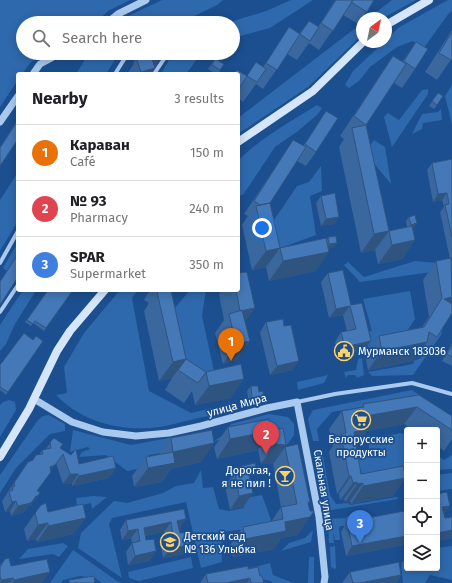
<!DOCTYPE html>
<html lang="en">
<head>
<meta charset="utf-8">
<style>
  :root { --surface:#fff; --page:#f2f2f2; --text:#202124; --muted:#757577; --line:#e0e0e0; --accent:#b45309 }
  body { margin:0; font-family:"Fira Sans",sans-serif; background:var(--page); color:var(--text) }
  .controls { position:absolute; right:12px; bottom:12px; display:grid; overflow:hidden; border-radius:4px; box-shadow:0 2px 10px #0003 }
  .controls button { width:36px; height:36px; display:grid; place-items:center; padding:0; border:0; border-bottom:1px solid var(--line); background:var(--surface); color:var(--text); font:20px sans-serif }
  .compass { position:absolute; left:356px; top:12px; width:36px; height:36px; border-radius:50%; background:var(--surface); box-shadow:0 2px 10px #0003; rotate:33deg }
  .you { position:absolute; left:262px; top:228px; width:14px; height:14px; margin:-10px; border:3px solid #fff; border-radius:50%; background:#1a73e8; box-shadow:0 0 0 6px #1a73e833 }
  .badge { display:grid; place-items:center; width:26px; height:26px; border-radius:50%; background:var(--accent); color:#fff; font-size:13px; font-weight:700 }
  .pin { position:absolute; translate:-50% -33px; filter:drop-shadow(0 1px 2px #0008) }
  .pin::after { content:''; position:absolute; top:21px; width:14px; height:12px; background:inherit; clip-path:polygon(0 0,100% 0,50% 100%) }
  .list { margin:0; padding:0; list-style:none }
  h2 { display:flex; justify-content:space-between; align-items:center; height:52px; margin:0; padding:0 16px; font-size:17px }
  h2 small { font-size:13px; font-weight:400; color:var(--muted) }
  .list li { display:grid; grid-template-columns:26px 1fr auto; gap:12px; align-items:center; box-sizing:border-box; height:56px; padding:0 16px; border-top:1px solid var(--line) }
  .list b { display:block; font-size:15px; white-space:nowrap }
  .list p { margin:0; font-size:13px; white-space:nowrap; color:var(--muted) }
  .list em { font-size:13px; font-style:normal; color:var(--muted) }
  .icon { flex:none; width:22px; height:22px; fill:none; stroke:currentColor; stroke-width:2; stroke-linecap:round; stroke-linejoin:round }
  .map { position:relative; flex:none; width:452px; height:583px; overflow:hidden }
  .search { position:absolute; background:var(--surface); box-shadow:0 2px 10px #0003; left:16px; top:16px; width:224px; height:44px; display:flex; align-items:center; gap:10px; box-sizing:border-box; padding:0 14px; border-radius:22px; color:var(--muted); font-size:15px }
  .panel { position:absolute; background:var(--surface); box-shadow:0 2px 10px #0003; left:16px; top:72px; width:224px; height:220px; border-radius:4px }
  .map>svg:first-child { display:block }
  .green { fill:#2e69ad }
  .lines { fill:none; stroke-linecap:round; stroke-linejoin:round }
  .minor { stroke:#a9c9ee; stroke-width:4 }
  .tertiary { stroke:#a9c9ee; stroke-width:7 }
  .secondary { stroke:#d6e6fa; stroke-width:8 }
  .wall { fill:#3a679d }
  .shaded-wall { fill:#305480 }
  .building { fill:#4478b7; stroke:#305480 }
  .labels { text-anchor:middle; stroke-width:3.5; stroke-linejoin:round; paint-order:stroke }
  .poi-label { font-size:11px; fill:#fff; stroke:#1b4f8f; text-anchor:start }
  .street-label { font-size:11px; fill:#fff; stroke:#1b4f8f }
</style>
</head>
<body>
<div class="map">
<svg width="452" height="583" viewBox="0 0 452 583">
  <rect width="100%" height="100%" fill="#1b4f8f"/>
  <path class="green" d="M0,0h130l-22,11 -13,12h-72v30h23l-15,9 -9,12h-4v6l-18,27z
    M162,0h61l-6,5 -37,18h-66z
    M291,0h22l-43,28 -37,10v-15h-6l39,-12z
    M392,0h24l-33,18h-14z
    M448,0h4v11l-3,2 -26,36 -10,-8 -16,6 -27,20 -11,14 -10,7 -4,-3 8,-14 31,-29h2v-2l12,-12z
    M362,23v12l-54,52 -70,47v-16z
    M89,53h30l-13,21h-30z
    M173,53h28l-11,16 -5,5h-24z
    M452,85v40l-7,-29z
    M428,89v5l-36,53 -8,-30 4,-4 11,7 23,-30z
    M317,105l5,3 -5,7 -19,16 -23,16 -32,48 -5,1v-35c22,-23 52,-39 79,-56z
    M441,109l1,11 -19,3 -1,6 -10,5 10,-20 16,-2z
    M374,140l11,7 6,37 -21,-25 -2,-11z
    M321,166l1,25 -12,5 6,39 -41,15 -3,-27 25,-37 12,-4z
    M18,172v49l-18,30v-51z
    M18,242v37l-15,-11z
    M415,261l22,2 2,8 -79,11 -16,-17 4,-3 16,15z
    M23,290h12v2l-20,32 -9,20 -6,7v-26z
    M120,290h18l-6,8 17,93 42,22 21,-5 -4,8c-16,3 -32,8 -48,11 -38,5 -77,-4 -104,-32l11,-2 -3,-26 20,-34z
    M190,290h16l-4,26 12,55 -18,3 -13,-8 -9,-57z
    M410,291l5,28 -14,21 -33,8 -4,-16 8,-1 -9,-32z
    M443,327l-2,8 -28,40 -41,1 -4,-4 45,-8 1,-3 10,-5z
    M362,358l2,17 -7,3 -2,-3h-7l-2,3 -2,-6 12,-2 2,-11z
    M328,375l-4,8 -26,7 -1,-8z
    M412,390l40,27 -44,-18 -76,13 -15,17 2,12h-6l-5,-22 5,-9z
    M9,400l6,2 1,8 -16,27v-32l3,-3z
    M269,414l19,3 6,7v11l-7,10 -14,-16 -59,12 11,-7 6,-10z
    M49,415l16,9v7l-15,3 -34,34 -16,25v-18l38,-55 5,-4z
    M73,430l58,15 65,-12 1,14 -48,8 -7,13 -15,3 -21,-16 -27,2 3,-5 8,-3 -2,-2 -18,5z
    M401,433l6,3v39l-11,-6 -34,5 -6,-18 13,-3v-14z
    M322,450l8,45 6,9 13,-1 1,2 47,-8 1,2 -72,12 -10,-60z
    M437,455l7,5 8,-5v14l-15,1z
    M201,470l2,18 10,-1 6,22 10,2 15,-3 1,-10 17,-3 9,25 -6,7 -44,5 1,30 -21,6 -15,-66 -74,16 -3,6 13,54 -44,-30 3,-15 33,-32 13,2 36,-10 13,-7 18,-3z
    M452,473v16l-15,2v-16z
    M94,496l13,1 -15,12 -1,-6 -14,3 -1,-8z
    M388,514l1,3 16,-3 2,9v19h-2l-5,-24 -46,8h-14l-1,2 1,12h-5l-2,-9 1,12h-5l-1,-24 18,-1 1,-2h4l2,6z
    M313,530l-2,12 -30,9 8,-8 16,-5z
    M63,543l5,3 -9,11 -6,-3 -34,5 9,-10z
    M335,546l1,22 -1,1 -4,-2 -1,-20z
    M452,546v34l-22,-5 -5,8h-22l-2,-20 6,-5v10h30v-20z
    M73,550l44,31 4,2h-19l-7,-5 -15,-2 -17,4 -2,3h-11z
    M191,557l2,11 -54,13 -10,-3 -1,-6z
    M309,557h5v26h-6z
    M270,563l3,12 20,8h-21l-1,-2 -25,-5 -7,-5z"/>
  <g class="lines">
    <path class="minor" d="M115,74l13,-21
      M154,74l14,-21
      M0,263l18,-32
      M0,312l18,-27
      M297,402l38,-8 77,-11 40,11"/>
    <path class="tertiary" d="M107,23l11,-9 28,-14
      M33,74l7,-10 21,-11
      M0,122l18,-26
      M34,399l38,23 31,10 33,4 33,-3 32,-7 66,-18 30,-6 22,115 6,60 -1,6"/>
    <path class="secondary" d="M386,25l43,-25
      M238,142l75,-51 50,-49
      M0,457l29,-48 28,-58 13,-20 35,-41"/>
  </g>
  <path class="wall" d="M335,0h39l-16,24 -15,-9 -24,35 -10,-7 -12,17 -10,-6 -24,35 -7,-5 -13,18 -5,-4v-24l9,2 9,-14 7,5 26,-40 10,7 10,-13 9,6z
    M452,30v28l-15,22 -12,-8z
    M416,42l-1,27 -13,19 -8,-5 -28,42 23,106 18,-4 -1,-6 3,-4 5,11h-1l2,12 -13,19 -24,5 -3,-14 -14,3 -22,-106 5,-8 -4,-3 40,-61 13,-19 9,6z
    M140,53h24l-9,14 -4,7h-24l7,-10 -1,-1z
    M215,59l9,5 -6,10h-2l-8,-5z
    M438,93l5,3 -9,13 -5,-3z
    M326,111l-10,41 -10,14 -9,-5 -27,42 10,45 47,-8 1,-3 5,11h-4l-13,23 -47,10 -3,-14 -14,3 -10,-45 6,-9 -4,-2 49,-74 10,6z
    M18,119v20l-18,27v-19z
    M452,159v144l-15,34 -14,19 -4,-3 -6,8 -45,9 -3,-15 14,-19 43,-9 7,-10 -6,-37 13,-19 14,-2 -10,-47 4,-5 -2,-7 -9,2 -6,-32 5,-7z
    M321,196l18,21 -5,7 -13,2 -5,-23z
    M18,254l-18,51v-24z
    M328,273l23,32 20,36 -6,9 -27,7 -3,-15 6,-10 6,-1 -4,-16 -14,3 -8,-36z
    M48,290h25l-29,41 -11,-8 -2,3 -6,-4z
    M150,290h21l15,69 20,13 25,26 -36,7 -3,-14 -8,12 -19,-13 7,-12 -13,3 -15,-70 5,-8 -5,-3z
    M222,290h16l17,18 -10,13 -8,39 -14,4 -8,-31 9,-13 -5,-26z
    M266,322l18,4 9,44 -23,5 -10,-43z
    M33,340l10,1 -37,54 -6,-5v-25z
    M452,343v23l-10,-5z
    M251,386l8,6 5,5 -4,4 -11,2 -2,-12z
    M419,395l33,21v23l-8,12 -7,-5v-16h-24l-9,-6 -37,7 -11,16 5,27 32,22 -42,8 -1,-3 -5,1 -1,-3 -4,1 -1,-6h-2l-8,-42 4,-6 -4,-17 13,-18 19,-3 2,-4z
    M228,427l43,4 15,14 -13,19h-12l-3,-14 -41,9 -3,-12z
    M54,438l6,10 19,16 37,4 -7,10 -37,8v-2h-9l-7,-21 -19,28 -6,15 -2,-1 -5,7 -13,4 -1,-5 -5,1 -3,-11 19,-29 7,-10 4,-1 4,-6h3l3,-5h3z
    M171,438l43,5 -13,19 -30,7 -9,13 -28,5 -2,-11 14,-19 13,-3z
    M285,447l25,55 -2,1 -10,32 -17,3 -7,11 -41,8 -3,-12 13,-18 28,-5 10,-15 -8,-43z
    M238,467l19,3 -3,5 -5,1 4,17 -10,14 -13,3 -5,-24z
    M437,494l8,24 7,-1v21l-15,3z
    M41,505l7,7 26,22 -37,8 -1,-3 -9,2 -3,-12z
    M184,509l-4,20h-1l6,25 -22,4 -2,-12 5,-8 -2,-6 -19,4 1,4 10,11 -7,10 -21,4 -2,-13 6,-9 -1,-5 -9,2 -2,-10 6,-10z
    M347,522l56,23 -57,11 -5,-24z
    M5,559l6,7 31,17h-42v-18z
    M248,569l12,7 4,7h-64l6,-9z
    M350,572l51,3 -5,8h-54z"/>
  <path class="shaded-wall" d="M152,53h12l-10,15h1l-4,6h-11z
    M447,193l-5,7 -9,2 5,-8z
    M339,217l-5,7 -13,2 5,-7z
    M417,223l-3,5 -6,2 3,-5z
    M389,231l-14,19 -14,3 13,-19z
    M415,240l-13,19 -24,5 14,-19z
    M337,243l-4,5 -7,1 3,-5z
    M280,248l-14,19 -14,3 14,-19z
    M329,252l-13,19 -47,10 14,-20z
    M452,297v6l-8,12v-16z
    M350,306l-7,9 -14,3 7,-9z
    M255,308l-14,19 -1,-16z
    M250,341l-13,19 -14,4 13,-20z
    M371,341l-6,9 -27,7 7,-10z
    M427,342l-14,19 -45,9 14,-19z
    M186,359l-14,19 -13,3 14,-19z
    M299,361l-6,9 -23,5 7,-9z
    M244,379l-13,19 -36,7 14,-19z
    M264,397l-4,4 -11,2 3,-5z
    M417,407l-13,17 -37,7 -11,16 -2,-15 12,-16z
    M271,431l-13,19 -41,9 13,-20z
    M214,443l-13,19 -30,7 -9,13 -28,5 14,-19 25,-16z
    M275,444l11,1 -13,19h-12z
    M55,465l-7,10 2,-8z
    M116,468l-7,10 -37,8 7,-10z
    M257,470l-3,5 -17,4 3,-5z
    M70,474h8l-6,10h-9z
    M349,476h2l-12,18h-2z
    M406,478l-13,18 -42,8 12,-18z
    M357,482l-13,17 -4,1 13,-17z
    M363,483l-13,18 -5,1 12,-18z
    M253,493l-10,14 -13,3 9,-14z
    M36,496h2l-7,10 -2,-1 -5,7 -13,4 7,-10z
    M16,501l-6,10 -5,1 7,-10z
    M450,506l-6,9 -2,-8z
    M310,517l-12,18 -17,3 -7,11 -41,8 12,-18 40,-17z
    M86,518l-12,16 -37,8 11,-16z
    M186,519l-6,10 -8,1 5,-9z
    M171,522l-7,10 -25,5 5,-9z
    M48,523l-12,16 -9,2 11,-16z
    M138,529l-7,9 -9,2 6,-9z
    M452,530v8l-15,3v-8z
    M407,536v3l-4,6 -57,11 6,-10z
    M192,544l-7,10 -22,4 7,-9z
    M156,551l-7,10 -21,4 7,-9z
    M50,572l-8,11h-30l2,-3z
    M401,575l-5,8h-36z
    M13,578l-3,5h-10l1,-3z
    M250,578l-3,5h-21z"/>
  <path class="building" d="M336,0h17l-20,31 -12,-8z
    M353,0h21l-7,12 -16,-10z
    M309,21l10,6 -9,14 -10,-7z
    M289,27l11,7 -23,36 -11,-7z
    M452,32v26l-1,2 -12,-7z
    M416,42l12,7 -13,20 -11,-8z
    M150,53h8l-7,3z
    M151,56l4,12 -14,4 -4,-12z
    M393,56l13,8 -40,61 -12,-9z
    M215,59l9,5 -4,6 -8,-5z
    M256,62l10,7 -9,13 -10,-6z
    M237,70l10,6 -9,14v-16h-4z
    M438,93l5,3 -6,9 -5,-4z
    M326,111l12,7 -22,34 -11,-8z
    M18,120v19l-18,27v-18z
    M366,125l23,106 -15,3 -22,-106z
    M293,140l13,7 -36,56 -10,2 -6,-4z
    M452,159v78l-7,-32 4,-1 -2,-11 -9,1 -6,-31z
    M335,193l4,24 -13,2 -5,-23z
    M270,203l10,45 -14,3 -10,-45z
    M415,215l2,8 -6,2 -2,-8z
    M412,226l3,14 -23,5 -3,-14z
    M336,236l1,7 -8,1 -1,-7z
    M326,238l3,14 -46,9 -3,-13z
    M18,254v23l-18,28v-23z
    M451,258l1,39 -8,2 8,5v9l-15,24 -8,-5 -2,10 -45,9 -3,-15 45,-9 18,-29 -6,-37z
    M343,270l8,35 11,-2 9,38 -26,6 -4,-15 15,-3 -6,-23 -14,3 -8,-36z
    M247,272l8,36 -15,3 -4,-21h2v-17z
    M48,290h25l-27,38 -11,-7 -2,3 -6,-4z
    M164,290h7l15,69 -13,3 -16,-70z
    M242,310l8,31 -14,3 -7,-30z
    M283,319l1,7 7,-1 8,36 -22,5 -11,-44z
    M24,333l9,7 3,-4 7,5 -35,51 -8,-5v-22z
    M452,345v12l-5,-3z
    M186,359l20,13 -8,11 -20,-13z
    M241,364l3,15 -35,7 -3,-14z
    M251,386h7l1,6 4,-1 1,6 -12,1z
    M419,395l33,21v14l-35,-23 -51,9 2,13 -14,3 7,42 42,-8 3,12 -43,8v-3l-6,1v-2l-4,1 -2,-7h-2l-8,-42 5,-1 -4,-22 22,-4 -1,-3z
    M269,419l2,12 -41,8 -2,-12z
    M283,428l3,17 -11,-1 -4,-13z
    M212,430l2,13 -41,9 -2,-14z
    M54,438l9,6 -3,4 11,7 5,-6 3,15 34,-8 3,12 -37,8 -1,-2h-8l-7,-20 -8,11 -5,2 1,5 -14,19 3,1 -2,4h-2l-5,7 -13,3 -2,-5 -4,1 -3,-10 4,-2 -1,-3 3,-1 -1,-3 14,-21 5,-2 3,-5 7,-1 -1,-4 9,-2 -1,-6z
    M298,444l12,58h-2l2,9h4l-4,6 -25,5 1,9 -41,8 -2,-12 40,-8 -2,-12 16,-3 -12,-57z
    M173,452l2,11 -27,5 -2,-11z
    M255,463l2,7 -8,2 -1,-2 -9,1 -1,-4z
    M248,470l5,23 -14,3 -4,-24z
    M447,492l3,14 -8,1 3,11 7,-1v13l-15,3v-13l2,-1 -2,-10v-15z
    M46,503l2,9 35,-8 3,14 -38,8v-3l-10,2 -3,-12 6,-8z
    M184,509l2,10 -9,2 3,12 9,-1 3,12 -22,5 -3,-13 6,-1 -2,-13 -27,6 2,12 8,-1 2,12 -21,5 -3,-13 8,-2 -2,-12 -10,2 -2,-11z
    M404,511l3,12v13l-55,10 -5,-24z
    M9,558l2,8 36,-7 3,13 -36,8 -1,-2 -12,2 -1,-4v-9l5,-8z
    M399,562l2,13 -41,8h-7l-3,-11z
    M248,566v3l10,-2 2,9h2l2,7h-13l-1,-5 -24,5h-18l-2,-9z
    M94,576l1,7h-26v-3z"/>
  <defs>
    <g id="civic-ring" transform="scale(1)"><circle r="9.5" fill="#1b4f8f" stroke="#ffd166" stroke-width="1.5"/><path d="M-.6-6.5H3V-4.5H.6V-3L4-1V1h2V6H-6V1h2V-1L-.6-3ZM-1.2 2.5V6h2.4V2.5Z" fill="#ffd166"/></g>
    <g id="supermarket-ring" transform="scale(1)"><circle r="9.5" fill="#1b4f8f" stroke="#ffd166" stroke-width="1.5"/><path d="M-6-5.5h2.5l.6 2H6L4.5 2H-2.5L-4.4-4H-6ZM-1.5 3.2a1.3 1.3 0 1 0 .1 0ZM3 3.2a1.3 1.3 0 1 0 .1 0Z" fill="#ffd166"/></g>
    <g id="bar-ring" transform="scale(1)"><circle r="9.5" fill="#1b4f8f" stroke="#ffd166" stroke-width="1.5"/><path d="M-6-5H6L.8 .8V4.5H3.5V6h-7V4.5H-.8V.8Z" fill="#ffd166"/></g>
    <g id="school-ring" transform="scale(1)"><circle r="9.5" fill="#1b4f8f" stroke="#ffd166" stroke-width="1.5"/><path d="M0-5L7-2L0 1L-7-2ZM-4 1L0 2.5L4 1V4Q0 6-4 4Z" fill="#ffd166"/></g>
  </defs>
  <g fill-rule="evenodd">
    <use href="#civic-ring" x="344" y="351"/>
    <use href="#supermarket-ring" x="361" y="420"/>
    <use href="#bar-ring" x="285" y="476"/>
    <use href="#school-ring" x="170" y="542"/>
  </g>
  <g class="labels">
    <g class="poi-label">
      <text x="358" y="355">Мурманск 183036</text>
      <text x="361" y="443" text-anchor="middle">Белорусские<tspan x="361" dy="13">продукты</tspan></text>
      <text x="271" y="474" text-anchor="end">Дорогая,<tspan x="271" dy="13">я не пил !</tspan></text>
      <text x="184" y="540">Детский сад<tspan x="184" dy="13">№ 136 Улыбка</tspan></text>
    </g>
    <g class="street-label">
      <text transform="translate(237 405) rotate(-15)" y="4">улица Мира</text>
      <text transform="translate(324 490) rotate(81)" y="4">Скальная улица</text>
    </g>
  </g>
</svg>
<div class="controls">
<button>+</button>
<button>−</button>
<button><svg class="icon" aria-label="locate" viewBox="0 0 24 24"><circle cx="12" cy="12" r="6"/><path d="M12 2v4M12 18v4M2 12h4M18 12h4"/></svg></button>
<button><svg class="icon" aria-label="layers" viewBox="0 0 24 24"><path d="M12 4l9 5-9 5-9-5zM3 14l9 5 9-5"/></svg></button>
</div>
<svg class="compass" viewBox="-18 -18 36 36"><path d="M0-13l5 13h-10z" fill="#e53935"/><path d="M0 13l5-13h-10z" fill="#757577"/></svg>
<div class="you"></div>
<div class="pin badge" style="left:231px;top:361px;background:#e8710a">1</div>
<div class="pin badge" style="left:266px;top:454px;background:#e0444e">2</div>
<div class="pin badge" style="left:360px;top:543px;background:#3f7fe0">3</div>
<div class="search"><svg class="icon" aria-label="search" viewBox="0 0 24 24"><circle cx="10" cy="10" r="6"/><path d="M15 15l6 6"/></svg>Search here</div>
<section class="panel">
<h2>Nearby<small>3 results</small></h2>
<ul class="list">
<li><span class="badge" style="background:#e8710a">1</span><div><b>Караван</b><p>Café</p></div><em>150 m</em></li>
<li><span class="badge" style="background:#e0444e">2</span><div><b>№ 93</b><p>Pharmacy</p></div><em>240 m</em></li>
<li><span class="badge" style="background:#3f7fe0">3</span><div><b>SPAR</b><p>Supermarket</p></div><em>350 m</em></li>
</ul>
</section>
</div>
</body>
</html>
